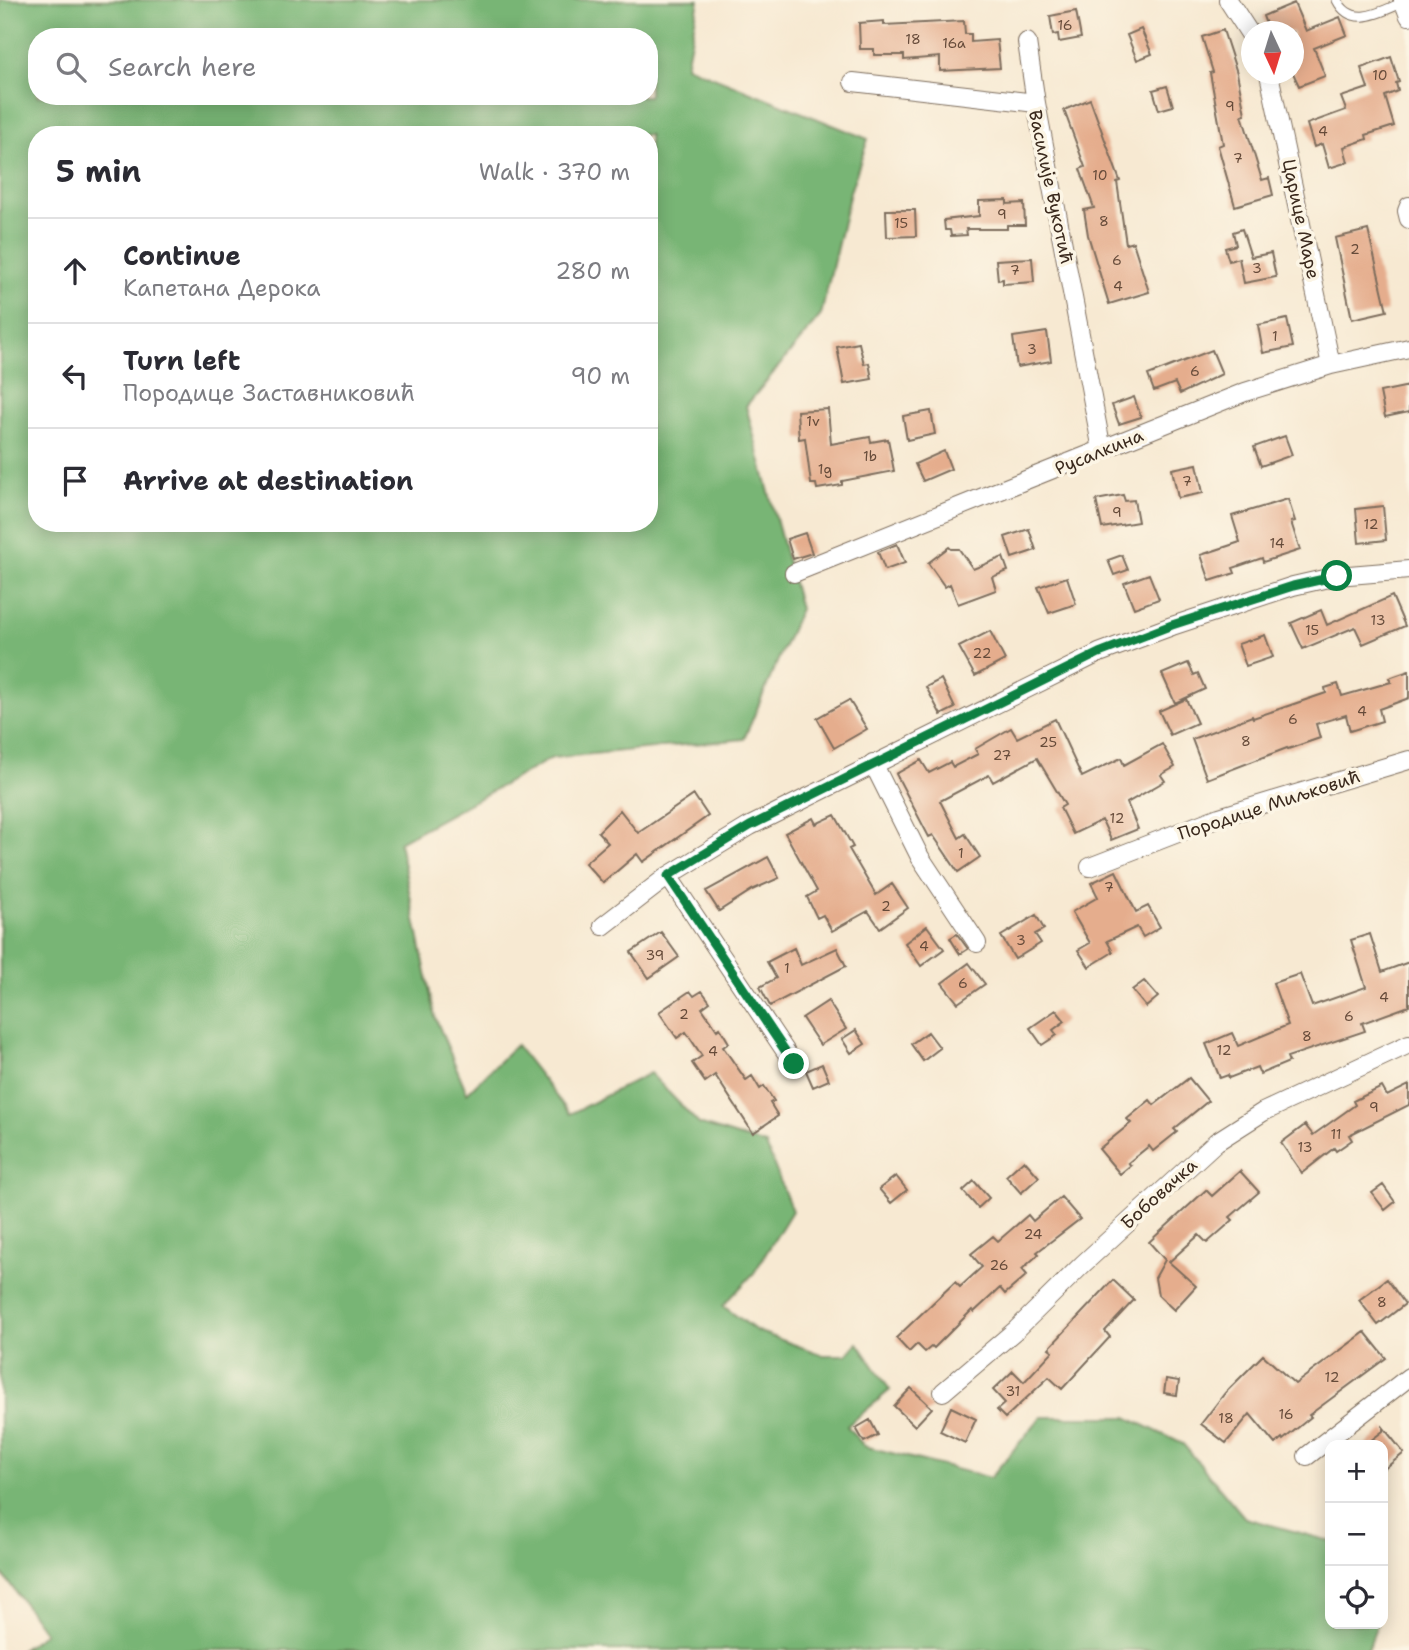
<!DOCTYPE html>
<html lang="en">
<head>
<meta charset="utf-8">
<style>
  :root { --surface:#fff; --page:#f2f2f3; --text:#2b2b33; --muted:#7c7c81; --line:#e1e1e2 }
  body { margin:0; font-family:"Shantell Sans",sans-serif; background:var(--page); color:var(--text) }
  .controls { position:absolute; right:21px; bottom:21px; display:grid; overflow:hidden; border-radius:14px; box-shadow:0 4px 18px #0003 }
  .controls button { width:63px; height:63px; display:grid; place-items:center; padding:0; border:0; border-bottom:2px solid var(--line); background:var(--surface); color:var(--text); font:35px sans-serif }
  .compass { position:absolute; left:1241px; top:21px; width:63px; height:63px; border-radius:50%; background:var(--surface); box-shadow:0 4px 18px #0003; rotate:176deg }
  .stop { position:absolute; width:21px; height:21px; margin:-16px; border:5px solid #0b8043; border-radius:50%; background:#fff }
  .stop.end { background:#0b8043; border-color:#fff; box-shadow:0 2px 7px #0008 }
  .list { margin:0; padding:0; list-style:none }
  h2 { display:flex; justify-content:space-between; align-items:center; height:91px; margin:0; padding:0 28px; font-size:30px }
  h2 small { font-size:23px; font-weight:400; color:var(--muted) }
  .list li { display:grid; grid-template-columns:46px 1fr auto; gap:21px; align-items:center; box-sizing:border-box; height:105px; padding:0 28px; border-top:2px solid var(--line) }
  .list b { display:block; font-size:26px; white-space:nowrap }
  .list p { margin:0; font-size:23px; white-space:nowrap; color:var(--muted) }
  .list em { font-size:23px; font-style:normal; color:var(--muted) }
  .icon { flex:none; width:38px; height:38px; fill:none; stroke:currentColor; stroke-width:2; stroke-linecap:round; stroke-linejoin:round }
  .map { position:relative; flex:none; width:1409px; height:1650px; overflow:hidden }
  .search { position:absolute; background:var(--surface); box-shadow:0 4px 18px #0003; left:28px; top:28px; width:630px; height:77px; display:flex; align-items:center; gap:18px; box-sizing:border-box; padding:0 24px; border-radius:28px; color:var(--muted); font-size:26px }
  .panel { position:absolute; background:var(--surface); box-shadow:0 4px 18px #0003; left:28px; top:126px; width:630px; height:406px; border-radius:28px }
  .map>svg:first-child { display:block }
  .forest { fill:#78b574; stroke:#5a7049; stroke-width:2; fill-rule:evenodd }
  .building { fill:#e5ad8d }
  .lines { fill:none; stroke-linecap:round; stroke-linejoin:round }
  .service-casing { stroke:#7d6d5d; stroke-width:11 }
  .minor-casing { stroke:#7d6d5d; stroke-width:20 }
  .service { stroke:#fff; stroke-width:9 }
  .minor { stroke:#fff; stroke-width:18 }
  .route { stroke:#0b8043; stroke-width:9 }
  .labels { text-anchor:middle; stroke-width:7; stroke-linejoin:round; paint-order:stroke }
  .number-label { font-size:14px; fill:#664b3a }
  .street-label { font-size:18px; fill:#3b2a1e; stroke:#fcf5e5 }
</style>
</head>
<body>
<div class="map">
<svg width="1409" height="1650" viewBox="0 0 1409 1650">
  <rect width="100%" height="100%" fill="#fcf5e5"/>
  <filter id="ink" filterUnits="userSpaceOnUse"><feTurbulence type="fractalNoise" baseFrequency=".0143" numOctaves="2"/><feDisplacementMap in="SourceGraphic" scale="14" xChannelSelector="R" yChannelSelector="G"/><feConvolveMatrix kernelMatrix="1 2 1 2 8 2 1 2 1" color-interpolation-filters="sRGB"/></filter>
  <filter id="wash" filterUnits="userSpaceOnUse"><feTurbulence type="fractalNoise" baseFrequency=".00686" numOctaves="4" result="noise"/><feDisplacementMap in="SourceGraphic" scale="28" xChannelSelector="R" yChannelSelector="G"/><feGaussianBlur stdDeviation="1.57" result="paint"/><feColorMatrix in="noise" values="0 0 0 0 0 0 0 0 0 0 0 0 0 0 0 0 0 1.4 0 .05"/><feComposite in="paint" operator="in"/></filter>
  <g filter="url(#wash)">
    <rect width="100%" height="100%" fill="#f7e9d2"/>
    <path class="forest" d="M0,0h699l-13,66 182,73 -18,53 -29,123 -75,91 54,203 -56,130 -192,19 -153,84 36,175 32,76 49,-48 54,69 80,-41 49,51 67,21 26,66 -38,62 -31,33 34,25 66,24h23l12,-12 32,47 -43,36 17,20 126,32 51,-61h86l56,27 62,74 85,23v83h47l-9,26h-1347l24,-17 -45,-63zM37,37h612v59h-612zM37,135h612v388h-612z"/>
    <g id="blocks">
      <path class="building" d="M1294,3l12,28 34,-14 7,18 -33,13 11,28 -26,10 -6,-13v-41h-24l-6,-16z
        M1076,11l5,27 -22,4 -1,-8 -5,1 -3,-19z
        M884,21v4l80,-4 1,13h6v8l26,-2 3,28 -60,3v-14l-36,3v-5h-30v-6h-14l-1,-26z
        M1141,29l11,25 -15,6 -10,-25z
        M1223,30l14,43 8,41 -3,1 20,65 7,-2 4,17 -38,11 -17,-60 5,-2 -13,-71 3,-1 -11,-35z
        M1391,57l8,25 -3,1 2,8 -13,5 9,30 -28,9 1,4 -23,8 4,15 -19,6 -7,-24 -8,3 -7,-23 39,-14 -5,-13 27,-9 -7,-20z
        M1167,86l6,20 -14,4 -6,-20z
        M1090,99l30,82 -3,1 9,62 7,-2 16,50 -40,12 -21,-69 -4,-25 10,-2 -14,-39 5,-2 -21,-57z
        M1007,200v4l17,-1 1,22h-18v4h-41l1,6 -16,1 -1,-6h-5l-1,-10 35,-4v-15z
        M886,210h29l1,26 -29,1z
        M1242,229l9,28 20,-4 5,24 -32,6 -5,-25 -10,3 -4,-13 11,-3 -3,-13z
        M1368,230l19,81 -35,8 -17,-81z
        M1032,258l2,24 -31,2v-5l-5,1 -2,-20z
        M1287,319l6,28 -30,6 -5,-28z
        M1047,332l4,29 -34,6 -4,-30z
        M859,343l5,21 5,-1 3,16 -28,5 -7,-37z
        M1212,350l10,24 -42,20 -5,-11 -21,8 -6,-16z
        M1409,386v26l-24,5 -5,-25z
        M1134,397l7,20 -22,7 -7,-19z
        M828,409l3,35 39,-7 1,5 17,-3 6,32 -52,10v4l-25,4 -1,-5h-5l-6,-46 -6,1 -2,-28z
        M931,411l4,23 -28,6 -4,-24z
        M1285,436l7,19 -31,11 -7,-19z
        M944,451l7,18 -28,12 -8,-17z
        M1197,464l6,29 -25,5 -6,-29z
        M1123,495l2,6 9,-1 4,22 -36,6 -6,-28z
        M1288,499l7,22 -4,1 9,28 -37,12 -1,-4 -29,10 2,5 -25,8 -9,-26 39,-13 -8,-26z
        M1383,506l3,34 -27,3 -3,-34z
        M1029,529l7,21 -24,8 -7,-21z
        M805,533l7,20 -19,6 -6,-20z
        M897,544l8,19 -20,7 -7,-18z
        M949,547l2,2h8l14,20 30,-12 5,14 -16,6 4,13 -38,14 -8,-20 -5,3 -17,-24z
        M1122,555l6,15 -14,5 -6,-15z
        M1149,574l10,25 -25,9 -10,-25z
        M1067,577l9,27 -27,9 -11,-26z
        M1392,596l13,30 -42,18 -8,-17 -52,22 -12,-26 30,-13 6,15z
        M990,631l15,29 -30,16 -16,-29z
        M1265,635l8,22 -27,9 -8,-22z
        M1188,663l6,12 4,-2 7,16 -30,14 -13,-29z
        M1409,671v27l-30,11 3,12 -32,10 -4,-16 -30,9 4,14 -32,11 -1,-1 -80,31 -15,-40 60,-23 1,2 73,-25 -1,-5 13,-4 4,12 49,-14 -2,-4z
        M941,679l14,29 -14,7 -15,-28z
        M1186,699l11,24 -27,12 -11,-24z
        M849,700l18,29 -33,19 -17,-30z
        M1055,719l27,58 39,-19 3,7 38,-21 13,23 -14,8 4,6 -38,22 11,26 -27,11 -9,-20 -29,14 -13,-26 5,-3 -28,-47 -44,24 -4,-7 -49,26 19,37 6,-4 15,23 -22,15 -25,-37 -4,2 -33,-63 25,-14 8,13 21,-11 3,5 25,-13 -3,-5 36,-21 6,10z
        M694,795l14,21 -65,46 -6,-8 -34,29 -18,-20 23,-20 -10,-11 22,-22 18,23z
        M835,815l18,32 -4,2 27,46 16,-11 16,24 -28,20 -12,-17 -36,20 -9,-16 -6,3 -10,-21 10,-6 -32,-58 28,-15 3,6z
        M768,857l11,21 -27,12 -33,21 -13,-20z
        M1116,871l20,41 12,-6 12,21 -17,10 -6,-10 -30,14 6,11 -24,15 -11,-17 12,-7 -18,-31 26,-15 -7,-14z
        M1036,915l8,14 -9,5 6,9 -26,16 -14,-23z
        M927,926l17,23 -23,17 -16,-23z
        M661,932l18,25 -30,21 -18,-26z
        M957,934l11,15 -8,5 -10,-16z
        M1370,934l12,38 27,-10v44l-47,17 3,8 -78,26 2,5 -29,12 -3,-7 -28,11 -1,-3 -8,3 -14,-34 26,-11 6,13 50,-21 -15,-42 27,-9 12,32 54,-19 -15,-47z
        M794,948l7,17 36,-17 9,18 -76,40 -10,-19 16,-9 -9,-16z
        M969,963l16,21 -27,19 -16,-20z
        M1144,981l14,16 -12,10 -14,-17z
        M690,991l4,5 8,-5 8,11 -8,6 15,22 3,-2 9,15 -6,4 23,33 6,-4 8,13 4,-3 10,15 -4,2 8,13 -25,17 -38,-58 -10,7 -13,-19 10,-7 -16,-24 -9,6 -18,-26z
        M828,1001l18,28 -26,16 -18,-27z
        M1056,1010l9,11 -12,9 4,5 -15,10 -12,-17z
        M856,1030l9,14 -14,9 -9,-14z
        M928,1032l12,16 -17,13 -12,-17z
        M822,1064l7,16 -16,7 -7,-16z
        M1189,1078l19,23 -34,28 3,3 -24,19 -4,-5 -21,17 3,2 -11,9 -21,-25 32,-26 -4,-4 23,-19 4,5z
        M1409,1085v20l-60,30 3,5 -16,11 -2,-3 -32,25 -21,-30 24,-18 8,10 42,-30 -2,-4 29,-14 5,9z
        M1024,1160l15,17 -18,16 -15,-17z
        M1240,1171l19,21 -29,25 3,3 -26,23 -8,-8 -30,27 27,24 -22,24 -16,-15 -3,-17 10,-18 -16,-18 57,-52 6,6z
        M896,1176l11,14 -16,13 -12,-14z
        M974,1181l15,17 -11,10 -15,-17z
        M1383,1185l12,17 -10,8 -13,-17z
        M1061,1197l19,22 -43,33 2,2 -17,15 5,6 -22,19 -5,-6 -26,24 -2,-2 -38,38 -2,-2 -7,6 -8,-8 -8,8 -13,-14 59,-56 5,5 22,-20 -11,-13 22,-18 5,5 30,-26 5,6z
        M1387,1279l18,25 -27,21 -19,-25z
        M1113,1280l21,20 -29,31 5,6 -48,52 -13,-12 -44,41 -8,-8 8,-7 -12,-13 20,-19 11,11 29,-31 -4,-3z
        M1365,1332l21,26 -77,57 2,2 -28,23 -1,-2 -7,6 -25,-30 -24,29 -25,-19 24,-31 38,-38 32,29z
        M1166,1379l13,2 -2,14 -13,-2z
        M911,1388l21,20 -17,18 -21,-20z
        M951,1407l25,12 -11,24 -25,-12z
        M870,1420l8,15 -14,7 -8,-14z
        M1383,1427l21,26 -21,17v-25h-18l18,-14z"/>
    </g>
  </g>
  <g filter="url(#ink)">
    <use href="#blocks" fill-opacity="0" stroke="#7d6d5d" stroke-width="2"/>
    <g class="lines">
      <g class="service-casing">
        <path id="service" d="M1337,0c15,30 45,11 67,2"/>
      </g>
      <g class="minor-casing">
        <path id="minor" d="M1228,0l24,37
          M1403,0l6,16
          M1027,42l9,61
          M1269,74l62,291
          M853,82l183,21 66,347
          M1409,206l-2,5 2,8
          M794,573l451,-181 86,-27 78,-17
          M873,763l47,94 57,86
          M1090,867l129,-50 190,-57
          M668,876l126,188
          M603,926l65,-50 82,-50 349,-173 73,-27 121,-40 44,-10 72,-6
          M943,1392l74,-63 66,-65 133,-122 47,-30 146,-68
          M1307,1456l102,-79"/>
      </g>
      <use href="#service" class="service"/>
      <use href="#minor" class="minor"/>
    </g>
  </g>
  <g class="lines" filter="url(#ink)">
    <path class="route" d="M794,1064l-126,-188 82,-50 349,-173 73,-28 121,-39 44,-10"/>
  </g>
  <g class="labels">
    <g class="number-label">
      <text x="1065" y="30">16</text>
      <text x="913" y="44">18</text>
      <text x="954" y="48">16a</text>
      <text x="1380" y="80">10</text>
      <text x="1230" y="111">9</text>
      <text x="1323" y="136">4</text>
      <text x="1238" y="163">7</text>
      <text x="1100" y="180">10</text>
      <text x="1002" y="219">9</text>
      <text x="1104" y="226">8</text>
      <text x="901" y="228">15</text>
      <text x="1355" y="254">2</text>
      <text x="1117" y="265">6</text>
      <text x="1257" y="273">3</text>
      <text x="1015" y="275">7</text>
      <text x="1118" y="291">4</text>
      <text x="1275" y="341">1</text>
      <text x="1032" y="354">3</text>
      <text x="1195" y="376">6</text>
      <text x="813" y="426">1v</text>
      <text x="870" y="461">1b</text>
      <text x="825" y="474">1g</text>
      <text x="1187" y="486">7</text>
      <text x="1117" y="517">9</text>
      <text x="1371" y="529">12</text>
      <text x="1277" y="548">14</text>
      <text x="1378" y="625">13</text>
      <text x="1312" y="635">15</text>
      <text x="982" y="658">22</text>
      <text x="1362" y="716">4</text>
      <text x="1293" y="724">6</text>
      <text x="1246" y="746">8</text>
      <text x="1048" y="747">25</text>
      <text x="1002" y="760">27</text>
      <text x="1117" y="823">12</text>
      <text x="961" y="858">1</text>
      <text x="1109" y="892">7</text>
      <text x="886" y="911">2</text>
      <text x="1021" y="945">3</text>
      <text x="924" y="951">4</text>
      <text x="655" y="960">39</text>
      <text x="787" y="973">1</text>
      <text x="963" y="988">6</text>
      <text x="1384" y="1002">4</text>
      <text x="684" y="1019">2</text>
      <text x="1349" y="1021">6</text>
      <text x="1307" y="1041">8</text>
      <text x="1224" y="1055">12</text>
      <text x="713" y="1056">4</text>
      <text x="1374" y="1112">9</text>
      <text x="1336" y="1139">11</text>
      <text x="1305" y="1152">13</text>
      <text x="1033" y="1239">24</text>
      <text x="999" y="1270">26</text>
      <text x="1382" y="1307">8</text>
      <text x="1332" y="1382">12</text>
      <text x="1013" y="1396">31</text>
      <text x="1286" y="1419">16</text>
      <text x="1226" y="1423">18</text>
    </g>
    <g class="street-label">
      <text transform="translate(1051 187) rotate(78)" y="6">Василије Вукотић</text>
      <text transform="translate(1301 219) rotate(78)" y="6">Царице Маре</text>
      <text transform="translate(1099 452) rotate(-22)" y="6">Русалкина</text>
      <text transform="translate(1269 805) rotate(-18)" y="6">Породице Миљковић</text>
      <text transform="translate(1159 1194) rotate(-42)" y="6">Бобовачка</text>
    </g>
  </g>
</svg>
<div class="controls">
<button>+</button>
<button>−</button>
<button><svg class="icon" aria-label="locate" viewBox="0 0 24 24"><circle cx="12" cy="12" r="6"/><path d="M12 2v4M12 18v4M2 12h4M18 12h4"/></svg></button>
</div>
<svg class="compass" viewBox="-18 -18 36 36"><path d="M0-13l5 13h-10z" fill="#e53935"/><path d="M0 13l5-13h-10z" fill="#7c7c81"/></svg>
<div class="stop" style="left:1337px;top:576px"></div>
<div class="stop end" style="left:794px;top:1064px"></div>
<div class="search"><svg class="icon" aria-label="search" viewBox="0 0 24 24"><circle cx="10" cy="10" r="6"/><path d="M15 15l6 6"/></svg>Search here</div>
<section class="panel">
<h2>5 min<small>Walk · 370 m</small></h2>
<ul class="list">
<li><svg class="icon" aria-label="ahead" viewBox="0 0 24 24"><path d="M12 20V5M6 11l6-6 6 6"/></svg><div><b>Continue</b><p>Капетана Дерока</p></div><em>280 m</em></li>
<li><svg class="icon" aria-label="left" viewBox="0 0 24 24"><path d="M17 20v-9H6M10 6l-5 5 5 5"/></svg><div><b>Turn left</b><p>Породице Заставниковић</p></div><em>90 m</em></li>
<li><svg class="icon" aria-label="arrive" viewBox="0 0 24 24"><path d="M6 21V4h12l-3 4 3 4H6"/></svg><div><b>Arrive at destination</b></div></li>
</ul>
</section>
</div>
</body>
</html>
